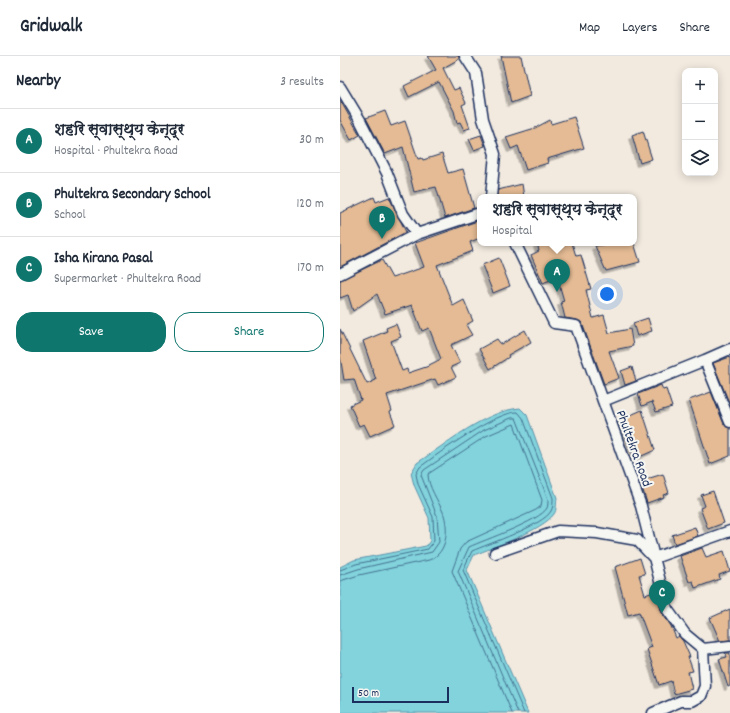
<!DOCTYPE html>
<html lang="en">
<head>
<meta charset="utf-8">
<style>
  :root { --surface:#fff; --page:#f6f6f7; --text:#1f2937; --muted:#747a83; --line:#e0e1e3; --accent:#0f766e }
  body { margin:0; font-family:Dekko,"Playpen Sans Deva",sans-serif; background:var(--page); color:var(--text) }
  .controls { position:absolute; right:12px; top:12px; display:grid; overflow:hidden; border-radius:8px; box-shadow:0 2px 10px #0003 }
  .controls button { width:36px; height:36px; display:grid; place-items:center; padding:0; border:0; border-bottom:1px solid var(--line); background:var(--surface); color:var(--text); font:20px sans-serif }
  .scale { position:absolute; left:12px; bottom:10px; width:97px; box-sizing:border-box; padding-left:4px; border:2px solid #1b2f5e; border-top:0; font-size:11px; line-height:14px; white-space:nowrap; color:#1b2f5e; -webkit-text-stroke:3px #f6f6f2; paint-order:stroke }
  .you { position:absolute; left:267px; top:238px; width:14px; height:14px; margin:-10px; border:3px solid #fff; border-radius:50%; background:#1a73e8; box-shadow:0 0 0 6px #1a73e833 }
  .badge { display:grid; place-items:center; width:26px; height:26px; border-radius:50%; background:var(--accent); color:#fff; font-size:13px; font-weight:700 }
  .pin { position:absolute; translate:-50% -33px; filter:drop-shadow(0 1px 2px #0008) }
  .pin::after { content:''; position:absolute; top:21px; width:14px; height:12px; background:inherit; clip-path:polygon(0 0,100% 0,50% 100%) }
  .popup { position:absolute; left:137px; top:138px; width:160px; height:52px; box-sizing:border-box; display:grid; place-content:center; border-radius:8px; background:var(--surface); filter:drop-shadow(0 1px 3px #0005); font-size:13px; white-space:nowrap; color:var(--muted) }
  .popup b { font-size:15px; color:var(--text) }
  .popup::after { content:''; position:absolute; left:50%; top:100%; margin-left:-8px; border:8px solid transparent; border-top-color:var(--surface) }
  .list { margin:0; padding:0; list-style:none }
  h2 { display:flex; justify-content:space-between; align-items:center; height:52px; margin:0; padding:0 16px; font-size:17px }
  h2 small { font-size:13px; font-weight:400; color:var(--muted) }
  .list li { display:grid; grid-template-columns:26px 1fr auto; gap:12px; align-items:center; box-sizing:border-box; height:64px; padding:0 16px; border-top:1px solid var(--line) }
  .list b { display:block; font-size:15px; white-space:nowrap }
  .list p { margin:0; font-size:13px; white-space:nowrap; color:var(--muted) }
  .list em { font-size:13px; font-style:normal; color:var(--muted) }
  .actions { display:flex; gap:8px; padding:12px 16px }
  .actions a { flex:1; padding:9px 0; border:1px solid var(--accent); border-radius:16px; text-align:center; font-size:14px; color:var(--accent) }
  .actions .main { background:var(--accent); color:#fff }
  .icon { flex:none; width:22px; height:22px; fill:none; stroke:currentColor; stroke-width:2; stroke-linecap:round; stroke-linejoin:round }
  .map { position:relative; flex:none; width:390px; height:657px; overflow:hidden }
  header { display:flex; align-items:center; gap:24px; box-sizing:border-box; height:56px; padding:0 20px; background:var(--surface); border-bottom:1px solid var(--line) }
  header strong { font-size:19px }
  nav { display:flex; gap:22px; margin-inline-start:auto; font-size:14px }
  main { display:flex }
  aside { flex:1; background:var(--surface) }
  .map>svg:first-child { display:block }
  .water { fill:#82d3dc; stroke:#5991aa }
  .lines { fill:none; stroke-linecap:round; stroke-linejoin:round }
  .shore { stroke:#447190; stroke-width:1 }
  .building { fill:#e4bb94; stroke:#1b2f5e; filter:url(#shadow) }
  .street-casing { stroke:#1b2f5e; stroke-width:13 }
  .street { stroke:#f6f6f2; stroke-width:10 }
  .labels { text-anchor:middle; stroke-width:4; stroke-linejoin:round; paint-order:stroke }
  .street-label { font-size:14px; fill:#1b2f5e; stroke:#f6f6f2 }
</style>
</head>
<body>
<header>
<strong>Gridwalk</strong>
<nav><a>Map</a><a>Layers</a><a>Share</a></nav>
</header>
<main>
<aside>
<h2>Nearby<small>3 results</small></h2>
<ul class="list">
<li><span class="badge">A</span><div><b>शहरि स्वास्थ्य केन्द्र</b><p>Hospital · Phultekra Road</p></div><em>30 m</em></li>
<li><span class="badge">B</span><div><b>Phultekra Secondary School</b><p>School</p></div><em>120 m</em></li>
<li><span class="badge">C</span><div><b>Isha Kirana Pasal</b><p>Supermarket · Phultekra Road</p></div><em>170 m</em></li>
</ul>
<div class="actions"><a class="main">Save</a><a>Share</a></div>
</aside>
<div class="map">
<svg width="390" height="657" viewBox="0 0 390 657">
  <defs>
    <filter id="shadow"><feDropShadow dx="-3.5" dy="3.5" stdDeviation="0" flood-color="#0004"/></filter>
  </defs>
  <rect width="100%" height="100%" fill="#f2eadf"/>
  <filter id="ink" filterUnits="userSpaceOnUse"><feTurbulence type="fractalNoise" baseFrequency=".025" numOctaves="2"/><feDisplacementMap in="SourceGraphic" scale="8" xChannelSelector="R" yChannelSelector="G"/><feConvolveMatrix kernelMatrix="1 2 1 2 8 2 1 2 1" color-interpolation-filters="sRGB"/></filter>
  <g filter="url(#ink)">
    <path class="water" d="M180,352l7,7 30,83c-1,5 0,12 -3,16 -11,16 -60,33 -80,41l-7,15 61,143h-188v-146l14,-7 72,-14 4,-5 -1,-23 -15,-33 -3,-12 6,-10c29,-19 68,-52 103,-55z"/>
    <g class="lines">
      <path class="shore" d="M0,514l16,-6 72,-15 6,-8 -1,-24 -15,-33 -2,-10 4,-7c19,-14 77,-56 98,-55l5,6 30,80c0,4 0,10 -2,13 -7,14 -63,33 -79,40l-9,19 61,143
        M0,519l18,-6 74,-17 7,-10 -2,-26 -16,-41 3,-5 60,-40 27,-12h5l32,81c0,3 0,7 -1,9 -7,13 -63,32 -78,39l-11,24 60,142
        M0,525l19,-6 70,-15c19,-7 20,-32 14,-48 -5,-12 -15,-25 -15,-38l58,-38 28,-12 28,76 -1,6 -5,4 -70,32 -6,7 -8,22 60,142"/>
    </g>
    <path class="building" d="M88,0h31v3l-16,9 11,22 5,-2 7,15 -4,2 8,23 -6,2 -4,-8 -3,1 -3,-12 -15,-29 -30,15 -5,-11 32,-16z
      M161,0h20l9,40 -19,7z
      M0,44l20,35 -9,5 -11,-20z
      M45,55l6,15 14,-5 13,38 4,-1 1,2 19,-6 6,19 15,-4 11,39 -29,10 -9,-31 -22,5 -11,-45 -18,7 -19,-36z
      M234,61l10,31 -37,11 1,4 -22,7 -8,-24 -7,3 -5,-12 29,-9 15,-8 1,4z
      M303,75l9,28 -12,4 -8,-28z
      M141,79l4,11 -11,4 -5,-11z
      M182,128l2,13h-26v-7z
      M34,141l2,5 13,-5 17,35 -66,35v-54z
      M140,164v18l-10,4 3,9 -36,14 16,41 11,-6 9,21 -7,4 6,10 -21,10 9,18 -9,4 5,10 -18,8 -3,-6 -48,16 5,16 -2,1 5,13 -25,11 -6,-12 -5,2 -9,-21 11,-5 -7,-21 -10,1 -4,-24v-27l27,55 9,-4 -13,-39 24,-10 -1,-3 10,-4 5,13 -10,4 11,30 5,-2 1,4 21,-7v-1l12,-6 -12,-31 -7,3 -10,-26 -27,9 -8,-20 -24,17 -5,-16 -8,3v-18l42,-20 10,18 32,-11 -9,-24z
      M197,187h35l4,13 5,-1 10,34 -5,1 7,28 11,-3 5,18 21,-4 3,17 -24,5 10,27 -15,6 -22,-61 -5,-3 -12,-2 -4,-16 3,-1 -7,-24 -14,6 -12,-28 8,-4z
      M275,187h19l6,19 -34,9 -11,-25z
      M159,202l11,28 -17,7 -11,-28z
      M308,262l4,13 -15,5 -4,-13z
      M185,274l6,12 -23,13 1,2 -19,12 -11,-20 18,-10 3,4 2,1z
      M390,301v48l-17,-42z
      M292,311l4,14 -11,4 -4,-14z
      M321,329l2,5 3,-1 6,18 -16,5 -4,-10 -10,4 -4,-12z
      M371,336l13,32 6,4v28l-20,8 -21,-64z
      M302,354l13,40 -20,9 -16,-39z
      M323,418l6,19 -6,2 1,2 -17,6 -7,-22z
      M373,435l11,32 -16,6 -8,-21 5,-2 -4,-11z
      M355,471l3,9 -23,8 -3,-9z
      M362,492l4,9 18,-6 6,20 -11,4 1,4 -25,9 -2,-7 -4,1 -9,-26z
      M300,502l5,16 -6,1 6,20 11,-4 6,22 9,13 5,12 3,-2 4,5 7,16h-2l5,14 -5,1 4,17 -18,5 -3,-13 -12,4 -12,-36 5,-2 -13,-35 -11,3 -13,-48z
      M390,553v31l-10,1 -10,-23z
      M385,597h5v33l-2,1 -9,-28 8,-2z"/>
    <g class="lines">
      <g class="street-casing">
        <path id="street" d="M125,0l11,17 7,46 12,35 -4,43
          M0,31l20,33 27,53 16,41 14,20
          M175,187l39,80 22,3 65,180 26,103 18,25 18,15 27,-3
          M0,218l77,-40 63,-21
          M365,304l25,-11
          M263,345l102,-41 25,62
          M155,497l63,-22 39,2 40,7 17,18 76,-27
          M313,657l28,-12h11l9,-5 4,-10 -2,-37"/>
      </g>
      <use href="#street" class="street"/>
    </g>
  </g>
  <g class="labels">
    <g class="street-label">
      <text transform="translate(295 392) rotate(70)" y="5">Phultekra Road</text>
    </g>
  </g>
</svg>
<div class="controls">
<button>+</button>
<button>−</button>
<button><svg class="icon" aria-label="layers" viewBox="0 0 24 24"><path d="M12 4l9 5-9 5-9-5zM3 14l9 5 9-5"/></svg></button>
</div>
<div class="scale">50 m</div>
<div class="you"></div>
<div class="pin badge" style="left:217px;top:236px">A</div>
<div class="popup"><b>शहरि स्वास्थ्य केन्द्र</b>Hospital</div>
<div class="pin badge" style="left:42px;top:183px">B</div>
<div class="pin badge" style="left:322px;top:557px">C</div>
</div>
</main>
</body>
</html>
